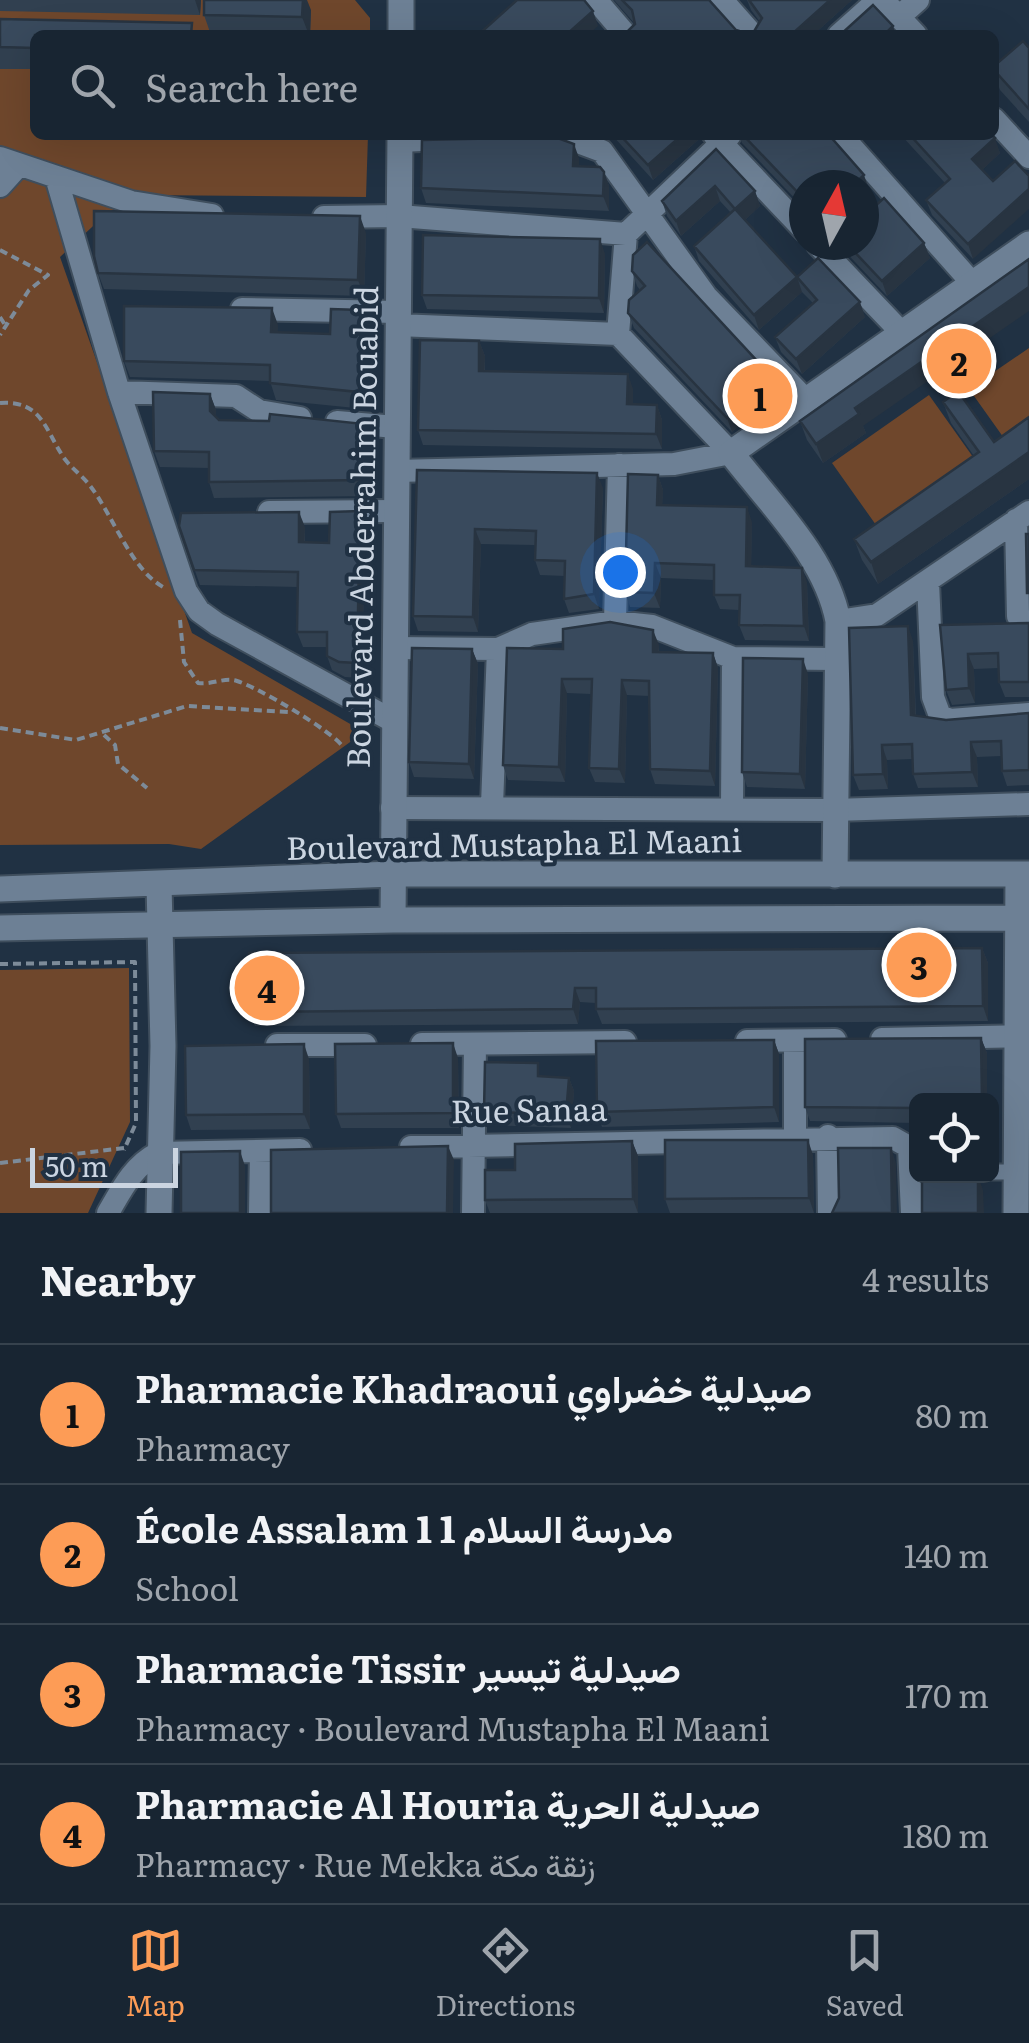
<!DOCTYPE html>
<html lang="en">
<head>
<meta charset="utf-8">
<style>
  :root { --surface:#182532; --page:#212d3a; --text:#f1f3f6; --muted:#9fa5ac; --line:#36424d; --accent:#fd9c56 }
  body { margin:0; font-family:Literata,Vazirmatn,serif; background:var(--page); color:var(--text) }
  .controls { position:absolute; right:30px; bottom:30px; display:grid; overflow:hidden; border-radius:15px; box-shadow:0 10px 40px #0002 }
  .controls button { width:90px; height:90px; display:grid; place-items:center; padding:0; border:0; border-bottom:2px solid var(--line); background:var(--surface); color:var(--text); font:50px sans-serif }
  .compass { position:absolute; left:789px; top:170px; width:90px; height:90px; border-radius:50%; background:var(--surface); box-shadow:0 10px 40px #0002; rotate:8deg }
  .scale { position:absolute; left:30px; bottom:25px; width:148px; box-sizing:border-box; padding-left:10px; border:5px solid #cbd5e1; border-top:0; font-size:28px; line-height:35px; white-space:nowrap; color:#cbd5e1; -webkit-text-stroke:8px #203143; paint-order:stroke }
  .you { position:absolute; left:620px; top:572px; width:35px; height:35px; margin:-25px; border:8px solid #fff; border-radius:50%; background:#1a73e8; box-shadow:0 0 0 15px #1a73e833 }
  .badge { display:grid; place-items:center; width:65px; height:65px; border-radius:50%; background:var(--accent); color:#111; font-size:32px; font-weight:700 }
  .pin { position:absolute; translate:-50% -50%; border:5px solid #fff; box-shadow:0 2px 10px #0006 }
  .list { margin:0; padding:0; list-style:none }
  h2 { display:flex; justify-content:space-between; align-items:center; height:130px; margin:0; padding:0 40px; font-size:42px }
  h2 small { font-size:32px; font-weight:400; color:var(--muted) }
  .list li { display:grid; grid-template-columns:65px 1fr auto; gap:30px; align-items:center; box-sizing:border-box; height:140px; padding:0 40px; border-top:2px solid var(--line) }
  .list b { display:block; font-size:38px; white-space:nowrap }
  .list p { margin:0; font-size:32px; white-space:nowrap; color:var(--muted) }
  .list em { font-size:32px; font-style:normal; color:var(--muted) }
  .icon { flex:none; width:55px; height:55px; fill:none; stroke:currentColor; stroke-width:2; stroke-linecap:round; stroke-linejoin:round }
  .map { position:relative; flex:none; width:1029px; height:1213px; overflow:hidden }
  .search { position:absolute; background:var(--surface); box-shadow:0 10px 40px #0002; left:30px; right:30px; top:30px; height:110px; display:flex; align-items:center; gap:25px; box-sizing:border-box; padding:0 35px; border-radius:15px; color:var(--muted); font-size:38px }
  .sheet { height:690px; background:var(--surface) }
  nav { display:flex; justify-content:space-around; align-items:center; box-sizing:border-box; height:140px; border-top:2px solid var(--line); background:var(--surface); font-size:28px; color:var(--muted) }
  nav a { display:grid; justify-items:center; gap:5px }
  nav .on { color:var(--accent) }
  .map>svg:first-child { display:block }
  .green { fill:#6f472c }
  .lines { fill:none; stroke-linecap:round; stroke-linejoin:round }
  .pedestrian-casing { stroke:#3f4e5d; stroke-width:19 }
  .minor-casing { stroke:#3f4e5d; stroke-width:26 }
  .tertiary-casing { stroke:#3f4e5d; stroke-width:29 }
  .path { stroke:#7d8b99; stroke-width:4; stroke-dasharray:8 5; stroke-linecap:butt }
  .pedestrian { stroke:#6d8095; stroke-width:15 }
  .minor { stroke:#6d8095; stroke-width:22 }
  .tertiary { stroke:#6d8095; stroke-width:25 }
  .wall { fill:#314050 }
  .shaded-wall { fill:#283441 }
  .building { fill:#394a5d; stroke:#283441; stroke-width:2.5 }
  .labels { text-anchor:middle; stroke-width:8; stroke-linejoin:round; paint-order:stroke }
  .street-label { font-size:32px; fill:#cbd5e1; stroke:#203143 }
</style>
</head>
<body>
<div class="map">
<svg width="1029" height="1213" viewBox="0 0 1029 1213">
  <rect width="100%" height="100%" fill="#203143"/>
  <path class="green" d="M0,0h355l15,18v17h-335v100h333l-2,62 -226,-2 -33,18 -47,44 132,376 160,92 1,15 -152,109 -32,-5 -169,1z
    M1029,348v77l-23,16 -37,-52z
    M929,395l44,62 -97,68 -44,-62z
    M129,968l1,154 -42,91h-88v-243z"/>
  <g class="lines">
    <g class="pedestrian-casing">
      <path id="pedestrian" d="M992,1172h23"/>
    </g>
    <g class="minor-casing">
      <path id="minor" d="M596,0l30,35
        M722,0l31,35
        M883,0l33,35
        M899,17l19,-17
        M839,35l39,-35
        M994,119l35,38
        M559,135l43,16 104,145 99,103
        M714,135l90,95
        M841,135l132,149
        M400,141l135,-6
        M0,158l131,44 81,13
        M56,177l63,215 67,199 13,20 18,13 176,97
        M0,186l19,-21
        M324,217l75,-1 227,18 104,-99
        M818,245l83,87
        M242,309l156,3
        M618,334l8,-100
        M119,392l117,4 23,15 41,7
        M337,422l59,5
        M396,471l278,-7 57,-11 -113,-119 -221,-9
        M269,512l126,-1
        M1016,520l2,96 11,8
        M928,582l5,115 7,19 10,4 79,-6
        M838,621l39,-6 152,-103
        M615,622l4,-157
        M394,648l104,1 34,-15 83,-12 37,4 81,32 102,1
        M492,805l6,-156
        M732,807l1,-149
        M392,808l442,2 195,-6
        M882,1039l147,-3
        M747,1041l88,-1
        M422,1044l203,-2
        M277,1045h88
        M828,1136l1,77
        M795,1137v-96
        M411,1147l482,-9 16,9 3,66
        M108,1213c14,-24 25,-47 50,-60l142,-3
        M260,1213l1,-62
        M473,1213l2,-169"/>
    </g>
    <g class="tertiary-casing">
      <path id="tertiary" d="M401,35v-35
        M835,875l3,-254c-12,-64 -68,-117 -107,-168l298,-209
        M159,885l4,161 -4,167
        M0,889l393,-15h636
        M393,920l7,-785
        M0,928l393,-8 636,-2
        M1016,1213l2,-339"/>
    </g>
    <path class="path" d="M0,250l48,25 -19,15 -29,45
      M0,317l7,11
      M0,403c42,-3 45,27 64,55 8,11 19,18 27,29 22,29 40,82 72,100
      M180,620l4,42 14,21c14,2 26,-6 39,-2 20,6 96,50 107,67
      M0,728l76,12 111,-34 101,6
      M104,735l11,10 3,19 29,24
      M0,964l135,-2 1,161 -12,27
      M0,1163l124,-15"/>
    <use href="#pedestrian" class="pedestrian"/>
    <use href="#minor" class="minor"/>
    <use href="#tertiary" class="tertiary"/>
  </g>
  <path class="wall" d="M0,0h201l-1,15 -200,-4z
    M614,0h95l27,30 16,5 8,-13 -9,-12 -4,-10h105l-39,35h-202h13l11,-11z
    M311,10l-1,25h-99l-7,-20z
    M0,19l35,16v34h-35z
    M1029,48v74l-29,-32 -6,-16v-8z
    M612,135h88l-2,5 -45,40z
    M739,135h90l40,55 -65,-5v23l-62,-65z
    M901,135h91l8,18 -18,17 -9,89 -41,-44 -6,-15 19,-17z
    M716,149l39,42 5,15 -15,14 52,57 68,40 -63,57 -21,-22 -6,-15 38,-34 -11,-11 -43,38 -60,-69 -5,-15 37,-33 -11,-12 -39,35 -14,-20 -5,-15z
    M579,158v9l25,5 5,14v25l-183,-8 -5,-15z
    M366,233l-2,63 -260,-7 -6,-16z
    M924,243l6,15 -43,38 -48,-51z
    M605,254l-1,59 -177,-4 -5,-14z
    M632,271l140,106 5,15 -45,40 -98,-104 -6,-15 12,-23 -3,-4z
    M361,310l6,16 -2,83 -89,-9 -6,-19 -140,-4 -6,-16 154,-36 -1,7 53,2z
    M479,341l6,15v15l148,18v15l24,1 5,15v29l-239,-4 -5,-15z
    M210,394l6,16v7l3,3 145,4 6,15 -2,57 -154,2 -5,-16v-14l-49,-1 -6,-16z
    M943,402l51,40 35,-25v62l-151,105 -16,-24 -8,-21 120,-83 -23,-33z
    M800,421l63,5 3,7 -43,30 -16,-23z
    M417,470l186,18 -4,121 -30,4 -5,-14 1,-23 -25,-1 -5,-15v-15l-54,-1 -3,88 -60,-1 -5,-15z
    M658,475l5,15 -1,15 90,17 -1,44 56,16 2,59 -64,-1 -6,-15v-15l-19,-1 -6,-14v-15l-53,-2 -1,30 -30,-1 -5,-15z
    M360,511l5,15 -3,152 -17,-1 -13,-7 -5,-14v-9h-24l-6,-15 1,-45 -98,-2 -21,-59 126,1v15l24,1z
    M1029,623v74h-24l-6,-15v-14l-25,1 1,34 -23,2 -6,-15 -6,-65z
    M913,641l3,74 30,5 83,-7v72l-22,1 -5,-15 -1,-15 -24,1 1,30 -60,1 -5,-14 -1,-15 -25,1 1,29 -29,1 -6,-15z
    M659,645v7l54,1 5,15 -3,118 -60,-2 -5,-15 -1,-73 -22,-1 -2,88 -30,-1 -6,-14 2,-74 -24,-1 -2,89 -57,-2 -5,-15 60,-116z
    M472,649l6,15 -4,115 -60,-2 -5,-15z
    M808,674l-3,115 -58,-2 -5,-15z
    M982,948l6,15v58l-386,3 -6,-15v-6l-16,-1 -2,22 -323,2 -6,-14z
    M981,1038l6,15v47h-71v23l-106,-2 -5,-14z
    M774,1040l5,14v68l-177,5 -5,-15z
    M458,1058l1,70h-118l-5,-14z
    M309,1059l1,70 -119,1 -5,-15z
    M543,1076l26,2 5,13 -3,37 -82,-3 -5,-13z
    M632,1141l6,15v57h-148l-5,-13 30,-30z
    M813,1155l1,58h-144l-5,-14z"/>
  <path class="shaded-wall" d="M195,0h6l-1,15z
    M303,0h4l4,10 -1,25h-1l-7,-18z
    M830,0h22l-39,35h-22z
    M593,11l5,15 -10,9h-22z
    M893,26l3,9h-12z
    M682,135h18l-2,5 -45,40 -5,-15z
    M995,138l5,15 -22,21 -6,-15z
    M574,144l5,14v23l-6,-15z
    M604,172l5,14v25l-6,-15z
    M864,175l5,15 -5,5v-10h-11z
    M715,186l5,15 -39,35 -5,-15z
    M1029,189v20l-56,50 -5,-15z
    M755,191l5,15 -19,18 -6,-15z
    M360,216l6,17 -2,63 -6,-16z
    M600,239l5,15 -1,59 -5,-15z
    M924,243l6,15 -43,38 -5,-15z
    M797,277l5,15 -43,38 -5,-15z
    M1029,287v24l-166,115 3,7 -43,30 -7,-19 39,-36z
    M860,302l5,15 -63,57 -6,-15z
    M272,308l6,17 -1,24 -6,-17z
    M361,310l6,16 -2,83 -6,-17z
    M479,341l6,15 -1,30 -5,-15z
    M628,374l5,15v30l-6,-15z
    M772,377l5,15 -45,40 -5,-14z
    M210,394l6,16v17l-6,-16z
    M657,405l5,15v29l-6,-15z
    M364,424l6,15 -2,57 -5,-16z
    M1029,452v27l-151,105 -7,-22z
    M597,473l6,15 -4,121 -5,-15z
    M658,475l5,15 -1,30 -5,-15z
    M747,507l5,15 -1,59 -5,-15z
    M360,511l5,15 -3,152 -5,-15z
    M299,512l6,15 -1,30 -5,-15z
    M475,529l6,15 -3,88 -5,-15z
    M655,563l6,15 -1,30 -6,-15z
    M802,568l5,14 2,59 -5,-15z
    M908,626l5,15 3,89 -5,-15z
    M653,630l6,15 -1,21 -5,-14z
    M472,649l6,15 -4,115 -5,-15z
    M713,653l5,15 -3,118 -5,-15z
    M968,654l6,15 1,34 -6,-15z
    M803,659l5,15 -3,115 -5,-15z
    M562,679l5,14 -2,89 -6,-15z
    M622,680l5,15 -2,88 -6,-14z
    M971,742l6,15 1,30 -6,-15z
    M882,745l5,15 1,29 -5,-15z
    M982,948l6,15v58l-5,-15z
    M575,988l5,14 -2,22 -5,-15z
    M981,1038l6,15v47h-5z
    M774,1040l5,14v68l-5,-15z
    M453,1043l5,15 1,70 -6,-15z
    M304,1044l5,15 1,70 -6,-15z
    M569,1078l5,13 -3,37 -5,-14z
    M808,1140l5,15 1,58 -5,-15z
    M632,1141l6,15v57l-5,-14z
    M448,1146l6,14 -1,53h-6z
    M891,1148l5,15 1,50h-5z
    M240,1151l5,15v47h-5z
    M978,1176l5,14 1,23h-6z"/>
  <path class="building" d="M204,0h99l-1,17 -98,-2z
    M517,0h67l9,11 -27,24h-88z
    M622,0h87l27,30 16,5 10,-17 -13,-18h81l-39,35h-180l2,-2 11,2 11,-11 -3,-14z
    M873,5l20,21 -9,9h-44z
    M0,19l192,4 -1,12h-156v13l-35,-1z
    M1023,41l6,7v61l-35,-39v-4z
    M620,135h62l-34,30z
    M743,135h86l35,40 -11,10h-49v14z
    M910,135h82l3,3 -23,21 21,22 22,-20 14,15v13l-61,55 -42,-44 24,-21z
    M555,137l19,7 -1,22 27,1 4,5 -1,24 -182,-8 1,-48z
    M716,149l39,42 -20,18 -20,-23 -39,35 -14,-20z
    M884,198l40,45 -42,38 -34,-36h16v-29z
    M735,209l62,68 -43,38 -60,-69z
    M94,211l266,5 -2,64 -260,-7 -4,-17z
    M423,235l177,4 -1,59 -177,-3z
    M647,242l125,135 -45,41 -99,-105 1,-13 16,-14 -13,-15 1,-16z
    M818,258l42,44 -64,57 -21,-22 42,-37 -20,-23z
    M1029,259v28l-174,121 4,6 -43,30 -16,-23z
    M124,306l148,2 -1,24 59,2 1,-25 30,1 -2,82 -89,-9v-18l-146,-4z
    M420,340l59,1v30l149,3 -1,30 30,1 -1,29 -238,-4z
    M958,391l36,51 35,-25v35l-158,110 -17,-23 125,-87 -36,-50z
    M153,392l57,2v17l9,9 50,1 1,-7 94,10 -1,56 -154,2v-30l-55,-1z
    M417,470l180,3 -3,121 -30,5 1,-38 -30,-1 1,-29 -61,-2 -2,88 -60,-1z
    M628,474l30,1 -1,30 90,2 -1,59 56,2 2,58 -65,-1 1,-30h-26v-30l-59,-2 -1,30 -29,-1z
    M360,511l-3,152 -18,-1 -12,-6v-24h-30l1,-60 -104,-2 -15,-44 2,-13 118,-1v30l30,1 1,-31z
    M1026,534h3v59h-2z
    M610,622l43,8v22l60,1 -3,118 -60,-2 -1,-88 -27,-1 -3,89 -30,-1 3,-89h-30l-3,88 -56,-2 4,-117 56,1v-20z
    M1029,623v59h-30l-1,-29 -30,1 1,34 -23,2 -6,-65z
    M908,626l3,89 35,5 83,-7v57l-27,1 -1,-30 -30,1 1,30 -59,2 -1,-30 -30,1 1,29 -30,1 -4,-147z
    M412,648l60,1 -3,115 -60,-2z
    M743,658l60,1 -3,115 -58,-2z
    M982,948l1,58 -387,3v-21h-21l-2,21 -324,3v-59z
    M981,1038l1,62h-66v8l-111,-1v-68z
    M774,1040v67l-177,5 -1,-71z
    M453,1043v70l-117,1 -1,-70z
    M304,1044v70l-118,1 -1,-69z
    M485,1062l53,1v13l31,2 -3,36 -82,-2z
    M665,1140h143l1,58 -144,1z
    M632,1141l1,58 -148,1v-30h30v-26z
    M448,1146l-1,67h-176v-63z
    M838,1148h53l1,65h-60l7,-15z
    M240,1151v62h-59v-61z
    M922,1176h56v37h-56z"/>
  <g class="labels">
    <g class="street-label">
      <text transform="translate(363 527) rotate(-89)" y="11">Boulevard Abderrahim Bouabid</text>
      <text transform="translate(514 845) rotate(-1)" y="11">Boulevard Mustapha El Maani</text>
      <text transform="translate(529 1111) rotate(-1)" y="11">Rue Sanaa</text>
    </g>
  </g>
</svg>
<div class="controls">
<button><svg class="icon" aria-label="locate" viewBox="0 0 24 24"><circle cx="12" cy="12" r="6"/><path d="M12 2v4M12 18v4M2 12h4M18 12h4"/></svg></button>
</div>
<svg class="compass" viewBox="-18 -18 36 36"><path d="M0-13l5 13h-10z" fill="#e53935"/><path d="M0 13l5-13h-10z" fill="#9fa5ac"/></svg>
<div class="scale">50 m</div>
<div class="you"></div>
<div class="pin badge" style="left:760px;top:396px">1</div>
<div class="pin badge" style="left:959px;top:361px">2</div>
<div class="pin badge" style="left:919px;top:965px">3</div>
<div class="pin badge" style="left:267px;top:988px">4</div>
<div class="search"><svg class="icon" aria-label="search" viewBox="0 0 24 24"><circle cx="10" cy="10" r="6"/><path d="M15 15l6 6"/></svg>Search here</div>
</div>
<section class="sheet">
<h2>Nearby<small>4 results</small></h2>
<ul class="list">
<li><span class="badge">1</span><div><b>Pharmacie Khadraoui صيدلية خضراوي</b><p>Pharmacy</p></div><em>80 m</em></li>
<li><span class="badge">2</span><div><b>École Assalam 1 مدرسة السلام 1</b><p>School</p></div><em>140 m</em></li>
<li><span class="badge">3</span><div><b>Pharmacie Tissir صيدلية تيسير</b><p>Pharmacy · Boulevard Mustapha El Maani</p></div><em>170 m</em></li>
<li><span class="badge">4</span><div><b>Pharmacie Al Houria صيدلية الحرية</b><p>Pharmacy · Rue Mekka زنقة مكة</p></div><em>180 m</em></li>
</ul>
</section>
<nav>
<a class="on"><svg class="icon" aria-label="map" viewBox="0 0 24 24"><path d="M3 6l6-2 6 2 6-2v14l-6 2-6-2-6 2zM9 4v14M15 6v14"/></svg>Map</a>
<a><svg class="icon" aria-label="directions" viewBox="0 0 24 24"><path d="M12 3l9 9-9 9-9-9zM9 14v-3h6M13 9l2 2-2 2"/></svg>Directions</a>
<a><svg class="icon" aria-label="saved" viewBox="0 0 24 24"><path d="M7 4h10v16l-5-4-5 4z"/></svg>Saved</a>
</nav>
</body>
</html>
